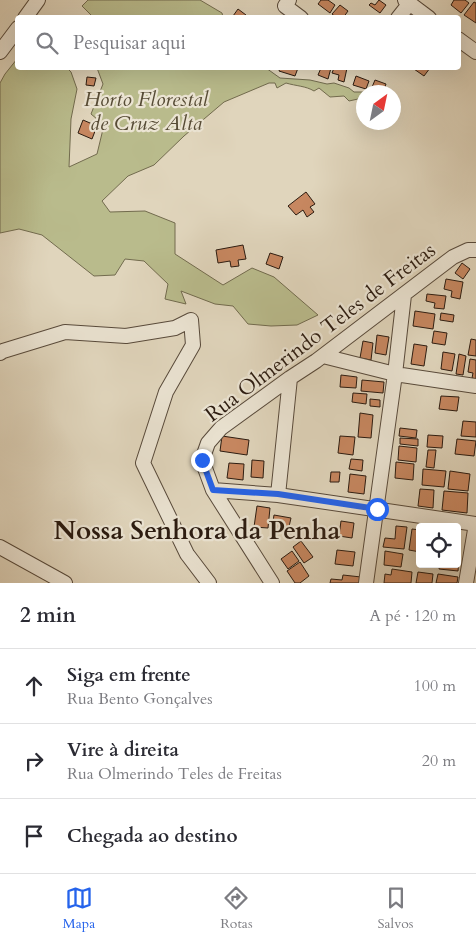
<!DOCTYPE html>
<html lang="pt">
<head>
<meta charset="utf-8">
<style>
  :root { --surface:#fff; --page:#f2f2f3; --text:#2b2b33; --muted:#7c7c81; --line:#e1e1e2; --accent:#2563eb }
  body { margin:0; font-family:Cardo,serif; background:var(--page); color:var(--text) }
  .controls { position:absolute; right:15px; bottom:15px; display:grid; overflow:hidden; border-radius:5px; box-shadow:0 5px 20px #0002 }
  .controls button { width:45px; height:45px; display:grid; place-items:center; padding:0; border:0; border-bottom:1px solid var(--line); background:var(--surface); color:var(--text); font:25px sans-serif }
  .compass { position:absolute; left:356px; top:85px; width:45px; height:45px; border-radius:50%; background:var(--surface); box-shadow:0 5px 20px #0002; rotate:33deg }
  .stop { position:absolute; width:15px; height:15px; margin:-11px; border:4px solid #2563eb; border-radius:50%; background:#fff }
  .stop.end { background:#2563eb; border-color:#fff; box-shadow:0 1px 5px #0008 }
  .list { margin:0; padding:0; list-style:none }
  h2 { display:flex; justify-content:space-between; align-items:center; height:65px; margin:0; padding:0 20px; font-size:21px }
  h2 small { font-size:16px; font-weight:400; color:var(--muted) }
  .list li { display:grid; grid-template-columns:32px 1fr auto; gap:15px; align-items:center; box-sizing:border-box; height:75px; padding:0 20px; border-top:1px solid var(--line) }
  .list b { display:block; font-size:19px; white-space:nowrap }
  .list p { margin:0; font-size:16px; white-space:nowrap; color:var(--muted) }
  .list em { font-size:16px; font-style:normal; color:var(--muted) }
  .icon { flex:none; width:28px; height:28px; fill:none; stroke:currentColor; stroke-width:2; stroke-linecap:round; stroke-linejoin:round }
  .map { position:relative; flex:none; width:476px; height:583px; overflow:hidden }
  .search { position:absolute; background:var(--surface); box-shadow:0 5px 20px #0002; left:15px; right:15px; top:15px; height:55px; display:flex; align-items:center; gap:12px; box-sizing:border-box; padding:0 18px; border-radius:5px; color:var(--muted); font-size:19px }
  .sheet { height:290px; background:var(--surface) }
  nav { display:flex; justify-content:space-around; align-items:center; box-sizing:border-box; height:70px; border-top:1px solid var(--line); background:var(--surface); font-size:14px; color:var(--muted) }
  nav a { display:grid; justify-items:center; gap:2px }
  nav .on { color:var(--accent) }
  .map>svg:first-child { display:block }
  .green { fill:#b9bb8c; stroke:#726b4e }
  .building { fill:#c78760; stroke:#2b1b10 }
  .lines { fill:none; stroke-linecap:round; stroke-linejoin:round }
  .minor-casing { stroke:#584a3b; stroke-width:16 }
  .minor { stroke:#ebe4d3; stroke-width:14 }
  .route { stroke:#2563eb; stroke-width:6 }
  .labels { text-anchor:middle; stroke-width:4.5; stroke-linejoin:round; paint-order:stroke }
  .park-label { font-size:21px; font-style:italic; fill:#564b35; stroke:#ebe4d3 }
  .street-label { font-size:21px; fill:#2b1b10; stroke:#ebe4d3 }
  .district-label { font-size:26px; font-weight:bold; fill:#2b1b10; stroke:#ebe4d3 }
</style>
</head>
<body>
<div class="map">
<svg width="476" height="583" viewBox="0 0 476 583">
  <rect width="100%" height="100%" fill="#e0d5bc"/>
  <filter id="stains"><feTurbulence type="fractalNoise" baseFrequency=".004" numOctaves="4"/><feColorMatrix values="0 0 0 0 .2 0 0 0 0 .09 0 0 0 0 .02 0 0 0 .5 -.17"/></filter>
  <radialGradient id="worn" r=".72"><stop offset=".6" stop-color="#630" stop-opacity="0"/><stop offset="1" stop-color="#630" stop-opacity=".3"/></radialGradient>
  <path class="green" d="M88,0h112l22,13 1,4h-130l-11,-11z
    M17,59l1,9h49l4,4 6,17 -6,30 -2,48 28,-13 7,-29 -13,-11 12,-30 -6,-16h169l14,10 30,2 17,4 7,-1 15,5 5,4h10l-1,12v-9l-5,4 -9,2 -5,-5 -14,1 -11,-9 -5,3c-8,-5 -18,-5 -28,-8l-9,5 -2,-5h-6l-45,19 -40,34 -30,29 -26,11 -26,25 8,11 35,-1 30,12v31l48,31 29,-17 22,9 44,38 -21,10 -26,1 -23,-2 -15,-18 -18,-2 -34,-13 5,13 -21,-5 3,-15 -24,-23 -19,-2 -10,16 -21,1 -52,-41 -23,-6 -19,4v-150l5,-9z"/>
  <path class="building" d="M321,0h7l7,5 -5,8 -12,-9z
    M379,0l7,5 -6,8 -11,-8 2,-2 4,2z
    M454,0h11l4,3 -8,10 -10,-8z
    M474,2l2,1v20l-12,-8z
    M340,5l8,6 -5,7h-6l-5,-4z
    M238,9l8,6 -2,3h-8l-3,-2z
    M280,68h18l-3,8 -16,-5z
    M321,68h10l-3,11 -10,-4z
    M334,68h13l-3,14 -6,-2 1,-5 -7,-2z
    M415,68h15l-6,8 -10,-7z
    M356,76l13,5 -3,8 -13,-4z
    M87,77l9,1 -2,8 -8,-1z
    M375,80l11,4 -3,8h-13z
    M83,120l14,6 -5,13 -14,-6z
    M306,192l9,12 -5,3 4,5 -7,5 -4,-7 -7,5 -8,-9z
    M243,245l3,14 -8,1 1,6 -8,1 -1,-6 -12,2 -2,-13z
    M270,253l13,4 -4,12 -13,-5z
    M462,263l8,6 -7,10 -8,-6z
    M446,279l17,3 -3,17 -9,-2 1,-6 -8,-2z
    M427,294l19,2 -2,13 -10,-1 1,-5 -9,-2z
    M415,311l20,3 -2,15 -20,-3z
    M441,313l13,2 -1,7 -13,-2z
    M434,331l13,2 -2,12 -13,-2z
    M377,335l12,2 -3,18 -11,-2z
    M471,339l5,1v16l-8,-1z
    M363,341l10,2 -2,17 -11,-2z
    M414,344l13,2 -3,20 -13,-2z
    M443,352l12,2 -3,17 -11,-2z
    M459,354l7,2 -3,19 -7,-1z
    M470,359l6,1v19l-4,-1 1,-5 -5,-1z
    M341,375l16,2 -1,11 -16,-1z
    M362,380l22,2 -1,11 -22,-2z
    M353,393l14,1 -1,10 -14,-2z
    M441,396l18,1 -2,14 -18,-2z
    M370,399l10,1v7l-10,-1z
    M360,413l13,2 -2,23 -13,-1z
    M463,421l13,1v15l-15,-1z
    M400,428l17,2 -1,8 -17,-2z
    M428,435l15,1 -1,12 -15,-1z
    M222,436l27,4 -2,15 -27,-4z
    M340,436l15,1 -2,18 -15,-2z
    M400,438l18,1v7l-18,-2z
    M457,439l19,2 -2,15 -19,-2z
    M399,446l18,2 -1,14 -18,-2z
    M428,450h8l-2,18 -8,-1z
    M351,459l12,1 -1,11 -13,-2z
    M252,460l12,1 -1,17 -12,-1z
    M396,462l18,2 -1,16 -18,-2z
    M229,463l15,1 -1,16 -16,-2z
    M423,469l23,2 -2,16 -22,-2z
    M450,471l20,3 -2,17 -20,-2z
    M331,472h9l-1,10h-9z
    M350,474l16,2 -2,18 -16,-2z
    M420,489l14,1 -1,18 -15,-2z
    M444,491l24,2 -1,20 -25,-3z
    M257,506l13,2 -2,20 -14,-1z
    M274,515l17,3 -3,13 -16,-3z
    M341,521l13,2 -2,15 -13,-2z
    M396,526l11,1 -3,22 -21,-2 2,-9 10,1z
    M412,529l8,1v22l-11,-2z
    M301,541l12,16 -9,6 -11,-16z
    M337,550l18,2 -2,14 -18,-2z
    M292,551l7,10 -11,8 -7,-10z
    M385,551l18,3 -2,13 -17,-2z
    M457,558l2,1 -1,12 -19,-2 1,-5h17z
    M300,562l9,14 -9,7h-5l-8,-12z
    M392,569l20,3 -1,11h-27l1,-9 6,1z
    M418,572l15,2 -1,9h-16z
    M438,574l20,3 -1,6h-21z
    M343,575l18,2 -1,6h-30l1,-4 11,1z"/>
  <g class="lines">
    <g class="minor-casing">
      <path id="minor" d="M289,0l-4,6 16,12
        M405,0l24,18
        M25,18l13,-18
        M398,18l12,-15
        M458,39l18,13
        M0,52l18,-24
        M0,353l3,-2 62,-19 61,4 49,-8 16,-8 2,25 -27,47 -23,71 44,91 22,29
        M323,356l72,18 81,12
        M213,490l65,5 198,29
        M278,495l12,-117
        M0,547l65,36
        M272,583l-59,-93 -11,-30 6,-17 13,-15 69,-50 26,-17 137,-104 15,-7h8
        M366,583l29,-209 9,-79
        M466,583l10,-59"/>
    </g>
    <use href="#minor" class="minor"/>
  </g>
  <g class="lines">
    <path class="route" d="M202,460l11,30 65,4 99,15"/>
  </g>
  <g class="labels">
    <g class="park-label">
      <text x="146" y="106">Horto Florestal<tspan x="146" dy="24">de Cruz Alta</tspan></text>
    </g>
    <g class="street-label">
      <text transform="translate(320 332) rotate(-37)" y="7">Rua Olmerindo Teles de Freitas</text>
    </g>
    <g class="district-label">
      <text x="197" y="539">Nossa Senhora da Penha</text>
    </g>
  </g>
  <rect width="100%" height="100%" filter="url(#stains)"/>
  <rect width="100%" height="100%" fill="url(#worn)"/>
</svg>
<div class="controls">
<button><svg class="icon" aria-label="locate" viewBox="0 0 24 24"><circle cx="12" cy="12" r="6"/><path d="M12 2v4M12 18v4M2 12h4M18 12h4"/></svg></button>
</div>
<svg class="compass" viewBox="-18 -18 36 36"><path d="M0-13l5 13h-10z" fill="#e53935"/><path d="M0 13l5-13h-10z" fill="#7c7c81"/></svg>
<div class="stop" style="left:377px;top:509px"></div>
<div class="stop end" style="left:202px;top:460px"></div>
<div class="search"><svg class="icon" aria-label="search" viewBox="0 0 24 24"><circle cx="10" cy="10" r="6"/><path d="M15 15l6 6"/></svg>Pesquisar aqui</div>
</div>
<section class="sheet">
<h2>2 min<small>A pé · 120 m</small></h2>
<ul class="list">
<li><svg class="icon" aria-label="ahead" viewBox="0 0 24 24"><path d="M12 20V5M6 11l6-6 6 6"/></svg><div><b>Siga em frente</b><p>Rua Bento Gonçalves</p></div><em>100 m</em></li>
<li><svg class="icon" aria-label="right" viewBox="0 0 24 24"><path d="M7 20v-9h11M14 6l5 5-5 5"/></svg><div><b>Vire à direita</b><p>Rua Olmerindo Teles de Freitas</p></div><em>20 m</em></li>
<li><svg class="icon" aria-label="arrive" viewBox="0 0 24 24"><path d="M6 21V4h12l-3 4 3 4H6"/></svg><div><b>Chegada ao destino</b></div></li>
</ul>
</section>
<nav>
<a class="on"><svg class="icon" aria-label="map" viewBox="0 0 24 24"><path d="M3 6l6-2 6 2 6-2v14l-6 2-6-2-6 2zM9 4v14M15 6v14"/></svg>Mapa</a>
<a><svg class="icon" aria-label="directions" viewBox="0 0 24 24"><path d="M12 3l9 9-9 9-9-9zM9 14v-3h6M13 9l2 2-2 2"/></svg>Rotas</a>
<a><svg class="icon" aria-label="saved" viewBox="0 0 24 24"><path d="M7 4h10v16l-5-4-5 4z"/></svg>Salvos</a>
</nav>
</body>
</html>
